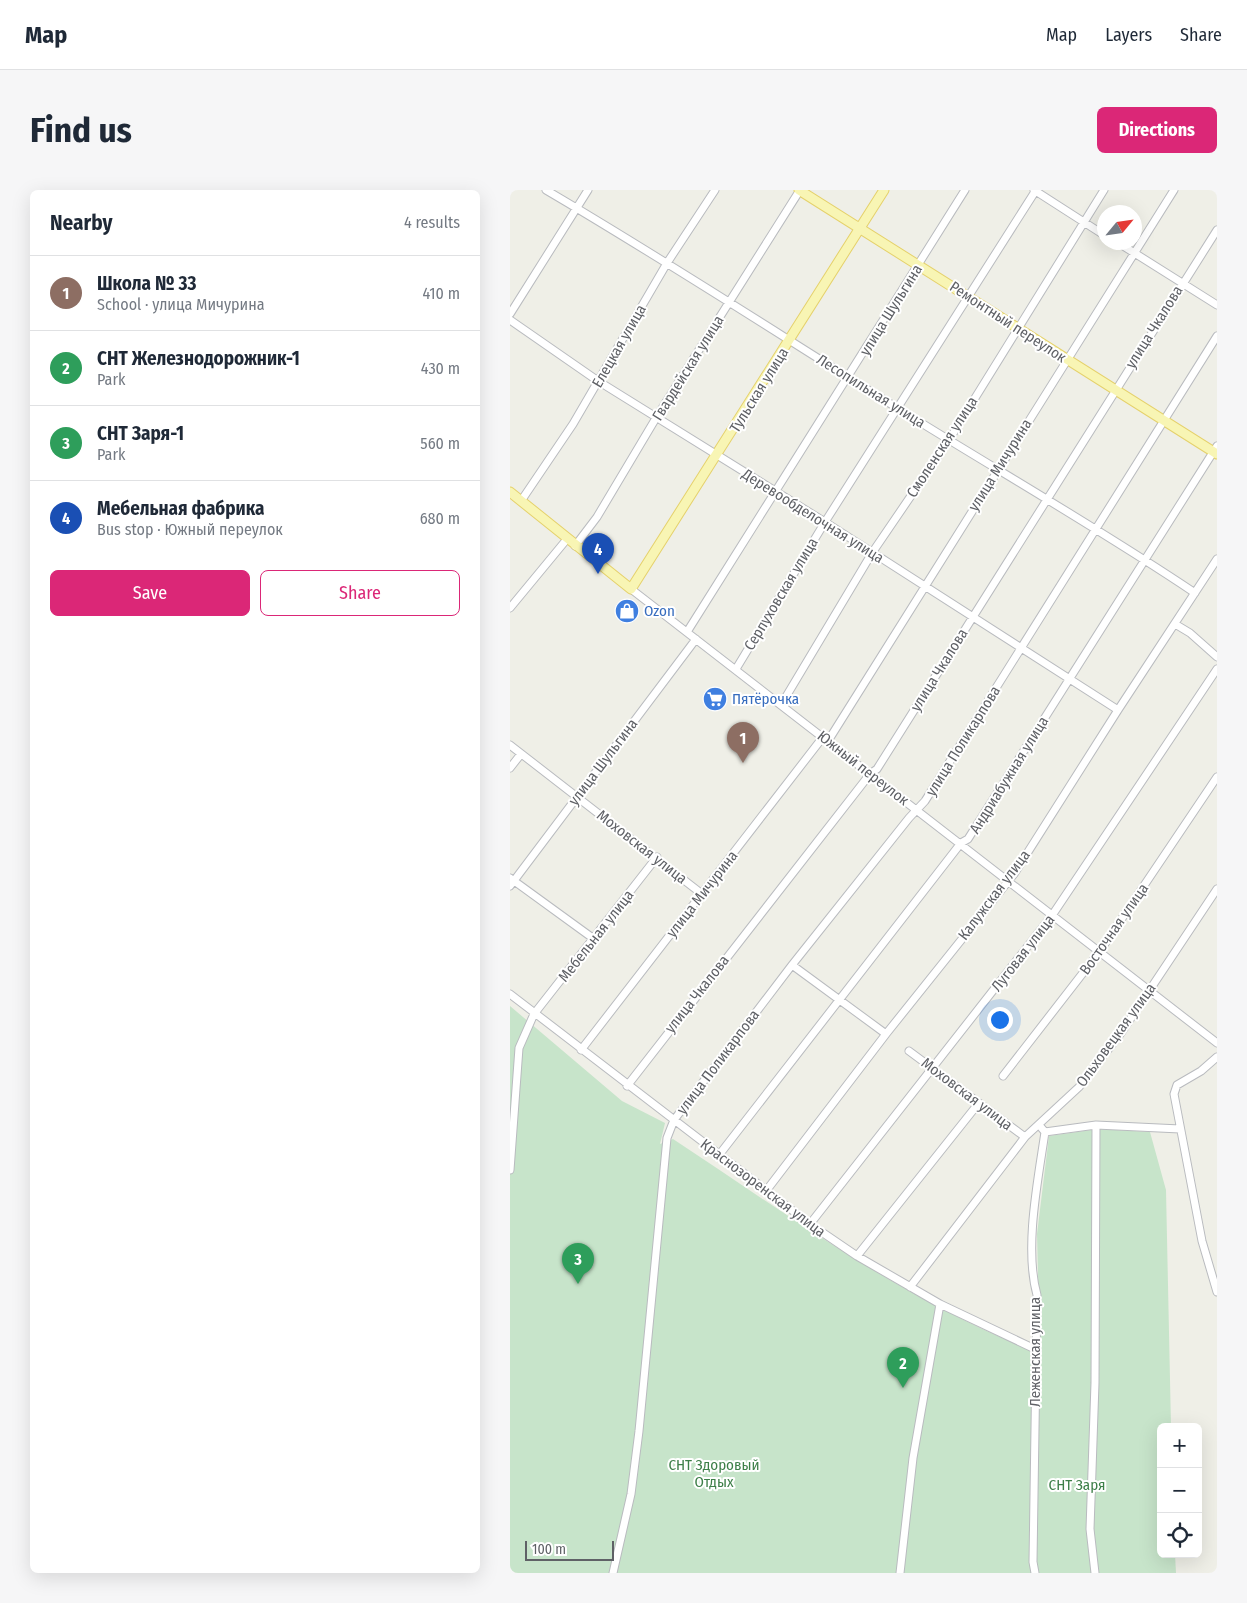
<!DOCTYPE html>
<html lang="en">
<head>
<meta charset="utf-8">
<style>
  :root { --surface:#fff; --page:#f6f6f7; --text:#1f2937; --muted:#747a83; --line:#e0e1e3; --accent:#db2777 }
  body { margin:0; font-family:"Fira Sans Condensed",sans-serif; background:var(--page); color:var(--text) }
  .controls { position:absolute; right:15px; bottom:15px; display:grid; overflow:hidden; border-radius:8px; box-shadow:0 5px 20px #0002 }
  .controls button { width:45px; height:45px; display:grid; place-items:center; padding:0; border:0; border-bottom:1px solid var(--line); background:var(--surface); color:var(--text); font:25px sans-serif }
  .compass { position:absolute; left:587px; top:15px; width:45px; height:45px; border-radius:50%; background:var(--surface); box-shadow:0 5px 20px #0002; rotate:61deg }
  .scale { position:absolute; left:15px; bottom:12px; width:89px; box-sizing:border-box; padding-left:5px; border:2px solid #5f6166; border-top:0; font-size:14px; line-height:18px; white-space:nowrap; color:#5f6166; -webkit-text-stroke:4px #fff; paint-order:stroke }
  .you { position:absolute; left:489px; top:829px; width:18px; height:18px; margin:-12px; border:4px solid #fff; border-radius:50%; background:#1a73e8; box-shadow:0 0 0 8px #1a73e833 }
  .badge { display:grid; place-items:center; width:32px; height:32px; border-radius:50%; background:var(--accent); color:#fff; font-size:16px; font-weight:700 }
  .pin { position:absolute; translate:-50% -41px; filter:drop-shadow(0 1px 2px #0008) }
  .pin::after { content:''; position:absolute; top:26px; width:18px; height:15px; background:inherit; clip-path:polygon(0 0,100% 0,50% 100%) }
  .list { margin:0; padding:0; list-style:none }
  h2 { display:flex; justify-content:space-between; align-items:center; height:65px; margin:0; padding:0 20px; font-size:21px }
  h2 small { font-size:16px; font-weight:400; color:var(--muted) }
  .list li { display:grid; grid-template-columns:32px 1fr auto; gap:15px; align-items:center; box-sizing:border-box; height:75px; padding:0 20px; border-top:1px solid var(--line) }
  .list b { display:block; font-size:19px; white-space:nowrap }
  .list p { margin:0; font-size:16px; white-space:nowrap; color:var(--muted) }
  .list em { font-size:16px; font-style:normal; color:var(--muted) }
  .actions { display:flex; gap:10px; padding:15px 20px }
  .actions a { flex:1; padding:11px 0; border:1px solid var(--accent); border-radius:8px; text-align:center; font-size:18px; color:var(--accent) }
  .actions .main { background:var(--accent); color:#fff }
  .icon { flex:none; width:28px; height:28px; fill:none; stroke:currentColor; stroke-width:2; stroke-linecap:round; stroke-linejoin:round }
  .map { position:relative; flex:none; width:707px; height:1383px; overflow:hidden; border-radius:8px }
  header { display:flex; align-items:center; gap:30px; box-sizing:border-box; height:70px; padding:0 25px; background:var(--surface); border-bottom:1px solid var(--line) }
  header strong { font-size:24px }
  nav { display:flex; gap:28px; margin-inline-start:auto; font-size:18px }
  .intro { display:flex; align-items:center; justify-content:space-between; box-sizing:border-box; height:120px; padding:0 30px }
  h1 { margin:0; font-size:35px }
  .button { padding:12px 22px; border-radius:8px; background:var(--accent); color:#fff; font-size:18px; font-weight:700 }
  main { display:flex; gap:30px; padding:0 30px }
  aside { flex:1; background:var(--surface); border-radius:8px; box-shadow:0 5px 20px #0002 }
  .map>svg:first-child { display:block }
  .green { fill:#c7e4ca }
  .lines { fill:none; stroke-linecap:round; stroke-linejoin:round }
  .minor-casing { stroke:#b9bbbf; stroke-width:9 }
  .major-casing { stroke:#e5d16b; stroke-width:11 }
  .minor { stroke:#fff; stroke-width:7 }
  .major { stroke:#f8f5b4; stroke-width:9 }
  .labels { text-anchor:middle; stroke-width:4; stroke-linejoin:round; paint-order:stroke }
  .street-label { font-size:15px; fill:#5f6166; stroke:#fff }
  .shop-label { font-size:15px; fill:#366cbe; stroke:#fff; text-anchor:start }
  .park-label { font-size:15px; fill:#3d7f48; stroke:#fff }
</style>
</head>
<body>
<header>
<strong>Map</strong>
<nav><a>Map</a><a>Layers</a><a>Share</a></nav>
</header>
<div class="intro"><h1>Find us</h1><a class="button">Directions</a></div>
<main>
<aside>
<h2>Nearby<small>4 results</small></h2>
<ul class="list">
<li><span class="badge" style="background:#8d6e63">1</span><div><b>Школа № 33</b><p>School · улица Мичурина</p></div><em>410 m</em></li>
<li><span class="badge" style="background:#2e9e5b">2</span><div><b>СНТ Железнодорожник-1</b><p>Park</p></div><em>430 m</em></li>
<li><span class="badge" style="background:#2e9e5b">3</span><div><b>СНТ Заря-1</b><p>Park</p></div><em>560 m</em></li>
<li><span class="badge" style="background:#1a4fb4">4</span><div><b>Мебельная фабрика</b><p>Bus stop · Южный переулок</p></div><em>680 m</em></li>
</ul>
<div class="actions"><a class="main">Save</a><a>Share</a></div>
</aside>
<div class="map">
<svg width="707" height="1383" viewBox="0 0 707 1383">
  <rect width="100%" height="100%" fill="#efefe7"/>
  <path class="green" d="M0,816l112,95 43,22 -5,21 13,-5c118,78 234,163 367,215l-3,-120 12,-98 49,-7 52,3 16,58 5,237h-10v127h14l1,19h-666z"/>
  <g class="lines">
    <g class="minor-casing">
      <path id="minor" d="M36,0c121,71 237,147 356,221 98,61 198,118 293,182
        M524,0l70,45
        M607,52l100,63
        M0,124l78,-124
        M0,130l88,61 227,141 293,188
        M11,311l52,-77 94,-161 48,-73
        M65,356l22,-29 59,-99 144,-228
        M121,399l586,454
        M0,418l57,-69
        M665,434l15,9 27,24
        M177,442l278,-442
        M226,479l89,-147 211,-332
        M271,515l91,-152 77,-113 155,-250
        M318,551l346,-551
        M0,555l192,149
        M0,578l11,-14
        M0,688l84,61
        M0,696l186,-247
        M282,775l94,69
        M0,804l300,230 47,32 83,48 97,46
        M71,860l242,-313
        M399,861l116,86
        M707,867l-16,14 -24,14 -3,9 28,147 15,51
        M493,886l97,-125 117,-174
        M117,896l243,-312 7,-5 340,-539
        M535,942l51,-7 84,4
        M209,965l242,-312 7,-4 249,-393
        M0,980l9,-122 15,-34 123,-157
        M256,1001l120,-157 128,-160 104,-164 99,-151
        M300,1034l243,-310 164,-245
        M347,1066l121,-152
        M400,1097l115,-150 54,-50 42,-54 96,-144
        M103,1383l18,-79 8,-63 28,-293 7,-18 118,-155 117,-147 16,-17 292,-465
        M390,1383l13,-115 27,-154
        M525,1383l-2,-11 4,-267c-13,-47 1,-115 8,-163l-6,-7
        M585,1383l-5,-44 5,-146 1,-258"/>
    </g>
    <g class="major-casing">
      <path id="major" d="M289,0l418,264
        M0,302l121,97 253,-399"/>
    </g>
    <use href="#minor" class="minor"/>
    <use href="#major" class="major"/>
  </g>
  <defs>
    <g id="shop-disc" transform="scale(1.25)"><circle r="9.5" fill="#3f7fe0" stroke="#fff"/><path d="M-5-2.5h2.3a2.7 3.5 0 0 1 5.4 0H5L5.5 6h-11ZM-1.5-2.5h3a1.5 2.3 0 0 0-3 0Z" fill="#fff"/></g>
    <g id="supermarket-disc" transform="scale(1.25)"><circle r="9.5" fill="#3f7fe0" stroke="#fff"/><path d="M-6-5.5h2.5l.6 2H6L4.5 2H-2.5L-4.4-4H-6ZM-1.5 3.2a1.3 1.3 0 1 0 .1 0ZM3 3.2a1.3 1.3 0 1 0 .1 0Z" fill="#fff"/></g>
  </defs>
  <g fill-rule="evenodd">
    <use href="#shop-disc" x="117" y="421"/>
    <use href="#supermarket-disc" x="205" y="509"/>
  </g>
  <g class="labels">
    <g class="street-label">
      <text transform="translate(381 120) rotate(-58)" y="5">улица Шульгина</text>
      <text transform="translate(498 132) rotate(33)" y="5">Ремонтный переулок</text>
      <text transform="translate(644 137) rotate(-58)" y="5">улица Чкалова</text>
      <text transform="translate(109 156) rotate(-60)" y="5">Елецкая улица</text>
      <text transform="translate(178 178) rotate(-58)" y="5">Гвардейская улица</text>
      <text transform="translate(249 200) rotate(-58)" y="5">Тульская улица</text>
      <text transform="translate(361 201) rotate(32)" y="5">Лесопильная улица</text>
      <text transform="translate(432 257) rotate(-57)" y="5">Смоленская улица</text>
      <text transform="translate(490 275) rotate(-58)" y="5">улица Мичурина</text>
      <text transform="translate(303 326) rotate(32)" y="5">Деревообделочная улица</text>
      <text transform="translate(271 404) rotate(-59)" y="5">Серпуховская улица</text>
      <text transform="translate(429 480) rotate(-58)" y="5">улица Чкалова</text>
      <text transform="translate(453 551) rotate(-58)" y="5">улица Поликарпова</text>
      <text transform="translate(93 572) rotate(-53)" y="5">улица Шульгина</text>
      <text transform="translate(353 578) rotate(38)" y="5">Южный переулок</text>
      <text transform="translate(499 585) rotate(-58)" y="5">Андриабужная улица</text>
      <text transform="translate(132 657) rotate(38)" y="5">Моховская улица</text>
      <text transform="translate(192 704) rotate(-52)" y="5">улица Мичурина</text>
      <text transform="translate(484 705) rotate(-53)" y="5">Калужская улица</text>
      <text transform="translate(604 739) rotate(-55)" y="5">Восточная улица</text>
      <text transform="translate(86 746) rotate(-52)" y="5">Мебельная улица</text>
      <text transform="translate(513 763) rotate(-52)" y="5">Луговая улица</text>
      <text transform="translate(187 804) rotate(-52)" y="5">улица Чкалова</text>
      <text transform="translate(606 845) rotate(-54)" y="5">Ольховецкая улица</text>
      <text transform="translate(208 872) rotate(-53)" y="5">улица Поликарпова</text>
      <text transform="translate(457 904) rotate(37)" y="5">Моховская улица</text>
      <text transform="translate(253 998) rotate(37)" y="5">Краснозоренская улица</text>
      <text transform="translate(525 1162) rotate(-90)" y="5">Леженская улица</text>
    </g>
    <g class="shop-label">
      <text x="134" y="426">Ozon</text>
      <text x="222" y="514">Пятёрочка</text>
    </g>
    <g class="park-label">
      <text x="204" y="1280">СНТ Здоровый<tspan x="204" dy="17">Отдых</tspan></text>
      <text x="567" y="1300">СНТ Заря</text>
    </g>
  </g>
</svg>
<div class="controls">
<button>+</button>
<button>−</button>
<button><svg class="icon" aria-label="locate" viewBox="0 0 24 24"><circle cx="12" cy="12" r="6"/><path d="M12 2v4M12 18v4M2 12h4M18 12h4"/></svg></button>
</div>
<svg class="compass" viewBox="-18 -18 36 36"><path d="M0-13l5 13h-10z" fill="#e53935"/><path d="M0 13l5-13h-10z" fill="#747a83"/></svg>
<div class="scale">100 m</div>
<div class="you"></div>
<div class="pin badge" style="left:233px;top:573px;background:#8d6e63">1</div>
<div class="pin badge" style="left:393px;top:1198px;background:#2e9e5b">2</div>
<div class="pin badge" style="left:68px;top:1094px;background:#2e9e5b">3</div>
<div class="pin badge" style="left:88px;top:384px;background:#1a4fb4">4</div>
</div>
</main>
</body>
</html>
